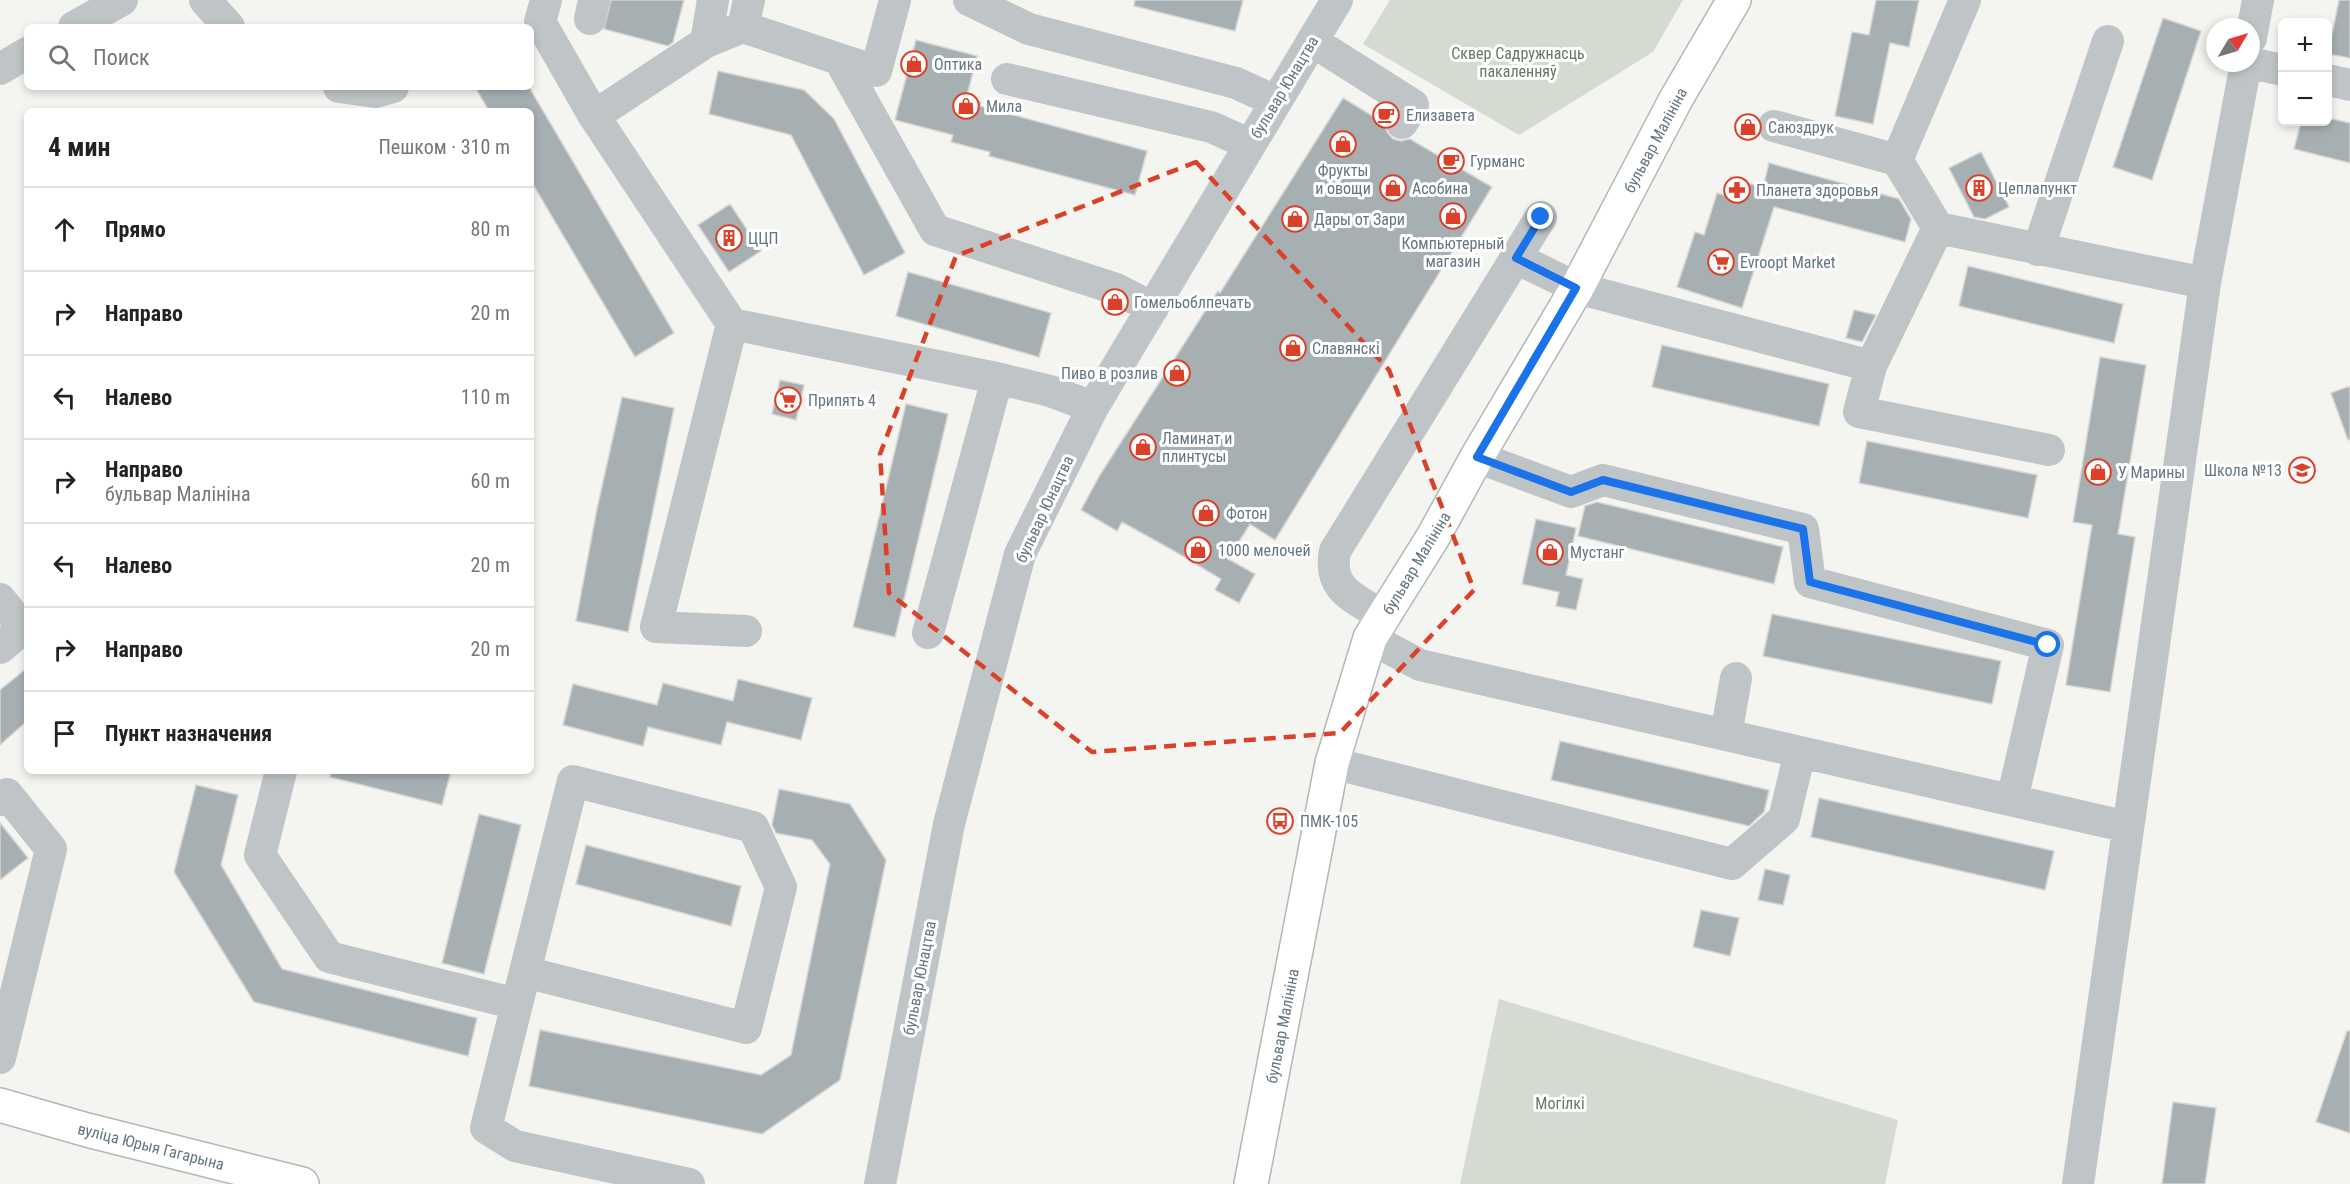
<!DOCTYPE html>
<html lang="ru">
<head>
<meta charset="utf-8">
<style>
  :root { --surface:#fff; --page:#f6f6f6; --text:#222; --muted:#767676; --line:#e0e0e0 }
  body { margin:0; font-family:"Roboto Condensed",sans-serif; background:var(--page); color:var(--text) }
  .controls { position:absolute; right:18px; top:18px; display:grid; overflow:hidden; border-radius:9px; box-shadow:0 3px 9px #0003 }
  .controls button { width:54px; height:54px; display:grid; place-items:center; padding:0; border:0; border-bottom:2px solid var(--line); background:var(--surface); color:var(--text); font:30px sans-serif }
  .compass { position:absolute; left:2206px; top:18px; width:54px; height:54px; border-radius:50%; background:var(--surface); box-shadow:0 3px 9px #0003; rotate:52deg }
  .stop { position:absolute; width:18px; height:18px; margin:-14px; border:4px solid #1a73e8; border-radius:50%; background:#fff }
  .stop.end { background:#1a73e8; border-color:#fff; box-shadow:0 2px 6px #0008 }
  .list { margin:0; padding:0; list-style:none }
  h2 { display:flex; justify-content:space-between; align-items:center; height:78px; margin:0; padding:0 24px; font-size:26px }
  h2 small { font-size:20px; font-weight:400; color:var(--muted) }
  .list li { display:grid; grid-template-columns:39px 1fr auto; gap:18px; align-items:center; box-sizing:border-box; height:84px; padding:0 24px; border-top:2px solid var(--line) }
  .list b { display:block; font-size:22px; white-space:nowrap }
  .list p { margin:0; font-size:20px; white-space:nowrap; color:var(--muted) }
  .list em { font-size:20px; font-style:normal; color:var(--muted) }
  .icon { flex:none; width:33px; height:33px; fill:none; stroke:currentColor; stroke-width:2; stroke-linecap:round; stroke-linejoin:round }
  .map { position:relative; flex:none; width:2350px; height:1184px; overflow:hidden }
  .search { position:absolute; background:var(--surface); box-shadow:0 3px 9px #0003; left:24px; top:24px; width:510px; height:66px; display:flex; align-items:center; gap:15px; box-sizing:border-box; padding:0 21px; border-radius:9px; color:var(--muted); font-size:22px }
  .panel { position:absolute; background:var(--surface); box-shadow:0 3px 9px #0003; left:24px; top:108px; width:510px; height:666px; border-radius:9px }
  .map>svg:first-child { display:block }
  .green { fill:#d6dbd1 }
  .building { fill:#a6afb2; stroke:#d5d5d3; stroke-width:1.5 }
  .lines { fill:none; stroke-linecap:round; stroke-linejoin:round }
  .major-casing { stroke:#b2b7ba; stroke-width:36 }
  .minor { stroke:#bfc4c6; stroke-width:32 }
  .major { stroke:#fff; stroke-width:33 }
  .route { stroke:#1a73e8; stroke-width:8 }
  .marked { fill:none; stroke:#db4029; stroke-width:4.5; stroke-dasharray:12 8; stroke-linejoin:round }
  .labels { text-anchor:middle; stroke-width:6; stroke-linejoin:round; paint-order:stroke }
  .park-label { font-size:16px; fill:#697763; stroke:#fff }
  .poi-label { font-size:16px; fill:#647680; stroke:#fff; text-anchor:start }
  .street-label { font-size:16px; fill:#647680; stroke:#fff }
</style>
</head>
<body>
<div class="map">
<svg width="2350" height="1184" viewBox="0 0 2350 1184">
  <rect width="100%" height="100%" fill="#f4f4f0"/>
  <path class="green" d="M1390,0h293l-30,52 -134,83 -156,-91z
    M1499,999l399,121 -13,64h-425z"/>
  <path class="building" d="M611,0h73l-11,42 -5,4 -64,-17z
    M1135,0h108l-8,31 -101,-25z
    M1876,0h43l-10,47 -19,-4 -17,81 -38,-8 17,-84 17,3z
    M2339,0h11v58l-22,-4z
    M2163,18l38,13 -49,149 -39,-13z
    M916,40l61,16 -11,43 15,3 -1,4 167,45 -12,44 -146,-39 1,-4 -39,-10 2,-7 -58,-15z
    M718,71l86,19 30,29 71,134 -41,22 -73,-140 -82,-21z
    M475,87h54l145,246 -39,24 -104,-176v-70h-42z
    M1343,98l41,25 3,9 6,7 8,2 9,-2 82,48 -217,353 -25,-16 -22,35 27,15 -16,29 -24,-13 6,-11 -45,-27 -54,-30 -5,9 -36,-21 19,-35 118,-184 2,2z
    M2328,118l22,5v40l-56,-14 7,-27h27z
    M1981,152l28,55 -24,12 -11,-2 -25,-49z
    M1769,163l130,36 12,20 -6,23 -131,-35 -32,101 -65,-21 18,-55 9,3 13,-42 7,2 6,-18 33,11z
    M730,204l31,47 -32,21 -31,-47z
    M1968,266l155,38 -9,39 -155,-37z
    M908,272l143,41 -12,44 -143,-41z
    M1854,310l22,5 -14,27 -16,-4z
    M1662,345l167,39 -10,42 -167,-39z
    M2100,357l46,8 -28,169 17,3 -25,155 -44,-7 26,-160 -19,-3z
    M780,380l24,5 -8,35 -24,-6z
    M2350,386v53l-2,1 -17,-47z
    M622,397l52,11 -46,224 -52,-11 21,-112z
    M906,404l42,10 -53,223 -42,-10z
    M1867,441l170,34 -9,43 -169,-35z
    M1597,502l186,45 -9,37 -196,-48 7,-30z
    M1536,519l40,9 -10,47 17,4 -7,31 -20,-4 3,-14 -37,-8z
    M1772,614l229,47 -9,43 -229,-48z
    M27,668v53l-27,24v-55z
    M738,679l74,19 -11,42 -74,-18 -6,23 -73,-18 -5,19 -80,-21 10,-41 84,21 6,-22 70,18z
    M1560,741l209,49 -5,22 -15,14 -198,-46z
    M331,771h120l-9,34 -112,-28z
    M196,785l42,10 -17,70 61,104 195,49 -9,38 -214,-54 -80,-130z
    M779,789l71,15 36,56 -46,220 -78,54 -233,-48 11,-56 221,45 30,-20 39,-191 -18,-24 -36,-7 -4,-8z
    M1819,798l235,53 -9,39 -234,-53z
    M479,814l42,11 -37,149 -42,-11z
    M0,823l28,35 -28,22z
    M586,845l155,41 -10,40 -155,-42z
    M1765,869l25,6 -7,30 -25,-5z
    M1701,910l38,8 -9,38 -37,-9z
    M2347,1031h3v102l-34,-11z
    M2173,1102l43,6 -11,76h-43z"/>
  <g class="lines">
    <g class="major-casing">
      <path id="major" d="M0,1105l87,25 215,54
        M1251,1184l81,-421 38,-125 63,-101 44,-80 100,-169 99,-189 58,-99"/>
    </g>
    <path class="minor" d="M205,0l24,27
      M546,0l-6,22 54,94 138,208 269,55 49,12 43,16
      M969,0l60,29 207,54 39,18
      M590,19l4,-19
      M74,27l48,-27
      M743,27l6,-27
      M2251,38l7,-38
      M1312,41l101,64 -11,18
      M706,42l7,-42
      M839,59l37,12 19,-71
      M2251,63l31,7
      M0,69l27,-16
      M1007,79l204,48 38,17
      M2328,80l22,5
      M339,87l36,5 18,-5
      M594,116l112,-74 37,-15 96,32 96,171 181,59 37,19
      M1774,126l123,34 68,-160
      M1938,228l267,55
      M2038,250l70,-209
      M1516,258l61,30 294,78 -12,46 190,38
      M732,324l-76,303 90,4
      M1871,366l67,-138 -41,-68
      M1477,457l94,35 32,-12 200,49 7,53 238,63 -36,155
      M0,599l24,30h3
      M1384,617c-28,-19 -57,-26 -49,-66l206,-334
      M928,633l65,-239 8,-15
      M1370,638l50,27 708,162
      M0,648l27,-23
      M1726,735l10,-57
      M1332,763l400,101 52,-45 16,-67
      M281,771l-21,84 69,102 188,47
      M0,800l7,-6 44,55 -51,209
      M525,972l48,-191 180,46 28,60 -35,141 -221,-56 -39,156 29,18 174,38
      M880,1184l69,-360 71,-270 73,-147 244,-407
      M2078,1184l127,-901 41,-220"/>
    <use href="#major" class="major"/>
  </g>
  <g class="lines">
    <path class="route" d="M1541,217l-25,41 60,30 -99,169 94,35 32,-12 200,49 7,53 238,63"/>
  </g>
  <path class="marked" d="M1196,162l193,208 85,220 -134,143 -248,19 -203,-159 -9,-139 76,-198z"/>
  <defs>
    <g id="shop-ring" transform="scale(1.35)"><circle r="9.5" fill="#fff" stroke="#db4029" stroke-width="1.5"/><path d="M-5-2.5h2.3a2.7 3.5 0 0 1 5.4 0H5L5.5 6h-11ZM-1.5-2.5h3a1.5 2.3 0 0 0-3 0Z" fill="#db4029"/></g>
    <g id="cafe-ring" transform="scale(1.35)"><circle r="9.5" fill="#fff" stroke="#db4029" stroke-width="1.5"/><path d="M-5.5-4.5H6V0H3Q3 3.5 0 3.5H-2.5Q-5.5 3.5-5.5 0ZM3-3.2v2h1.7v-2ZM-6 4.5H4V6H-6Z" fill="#db4029"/></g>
    <g id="building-ring" transform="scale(1.35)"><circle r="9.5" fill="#fff" stroke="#db4029" stroke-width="1.5"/><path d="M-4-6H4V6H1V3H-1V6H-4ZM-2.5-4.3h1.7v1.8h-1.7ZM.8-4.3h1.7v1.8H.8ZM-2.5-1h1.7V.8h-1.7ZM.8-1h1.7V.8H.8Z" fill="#db4029"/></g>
    <g id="pharmacy-ring" transform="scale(1.35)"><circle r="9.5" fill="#fff" stroke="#db4029" stroke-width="1.5"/><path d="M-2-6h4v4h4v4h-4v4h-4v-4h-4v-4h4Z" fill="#db4029"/></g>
    <g id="supermarket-ring" transform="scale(1.35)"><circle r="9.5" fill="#fff" stroke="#db4029" stroke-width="1.5"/><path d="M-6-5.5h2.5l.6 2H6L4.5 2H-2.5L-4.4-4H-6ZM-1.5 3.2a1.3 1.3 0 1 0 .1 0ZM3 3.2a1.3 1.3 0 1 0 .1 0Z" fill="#db4029"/></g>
    <g id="school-ring" transform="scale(1.35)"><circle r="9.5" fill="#fff" stroke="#db4029" stroke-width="1.5"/><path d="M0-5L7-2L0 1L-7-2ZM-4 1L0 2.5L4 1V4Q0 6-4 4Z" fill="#db4029"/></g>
    <g id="bus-ring" transform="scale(1.35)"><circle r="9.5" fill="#fff" stroke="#db4029" stroke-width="1.5"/><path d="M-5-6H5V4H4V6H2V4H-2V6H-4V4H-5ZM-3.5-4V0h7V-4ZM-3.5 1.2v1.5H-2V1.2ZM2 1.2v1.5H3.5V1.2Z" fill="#db4029"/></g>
  </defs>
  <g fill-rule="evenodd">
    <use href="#shop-ring" x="914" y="64"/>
    <use href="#shop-ring" x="966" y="106"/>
    <use href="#cafe-ring" x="1386" y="115"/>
    <use href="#shop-ring" x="1748" y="127"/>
    <use href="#shop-ring" x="1343" y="144"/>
    <use href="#cafe-ring" x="1451" y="161"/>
    <use href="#shop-ring" x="1393" y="188"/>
    <use href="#building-ring" x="1979" y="188"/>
    <use href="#pharmacy-ring" x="1737" y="190"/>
    <use href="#shop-ring" x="1453" y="216"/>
    <use href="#shop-ring" x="1295" y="219"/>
    <use href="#building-ring" x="729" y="238"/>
    <use href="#supermarket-ring" x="1721" y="262"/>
    <use href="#shop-ring" x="1115" y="302"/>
    <use href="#shop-ring" x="1293" y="348"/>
    <use href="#shop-ring" x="1177" y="373"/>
    <use href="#supermarket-ring" x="788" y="400"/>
    <use href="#shop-ring" x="1143" y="447"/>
    <use href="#school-ring" x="2302" y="470"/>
    <use href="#shop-ring" x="2098" y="472"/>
    <use href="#shop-ring" x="1206" y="513"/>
    <use href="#shop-ring" x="1198" y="550"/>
    <use href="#shop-ring" x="1550" y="552"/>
    <use href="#bus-ring" x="1280" y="821"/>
  </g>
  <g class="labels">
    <g class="park-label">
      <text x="1518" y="59">Сквер Садружнасць<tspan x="1518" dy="18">пакаленняў</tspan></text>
      <text x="1560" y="1109">Могілкі</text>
    </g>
    <g class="poi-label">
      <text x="934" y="70">Оптика</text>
      <text x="986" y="112">Мила</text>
      <text x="1406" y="121">Елизавета</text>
      <text x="1768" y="133">Саюздрук</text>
      <text x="1470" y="167">Гурманс</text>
      <text x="1343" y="176" text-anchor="middle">Фрукты<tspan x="1343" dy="18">и овощи</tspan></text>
      <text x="1412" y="194">Асобина</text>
      <text x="1998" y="194">Цеплапункт</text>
      <text x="1756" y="196">Планета здоровья</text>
      <text x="1314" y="225">Дары от Зари</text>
      <text x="748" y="244">ЦЦП</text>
      <text x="1453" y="249" text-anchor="middle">Компьютерный<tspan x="1453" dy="18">магазин</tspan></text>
      <text x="1740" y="268">Evroopt Market</text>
      <text x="1134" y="308">Гомельоблпечать</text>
      <text x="1312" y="354">Славянскі</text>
      <text x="1158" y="379" text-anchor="end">Пиво в розлив</text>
      <text x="808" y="406">Припять 4</text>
      <text x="1162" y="444">Ламинат и<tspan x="1162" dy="18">плинтусы</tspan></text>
      <text x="2282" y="476" text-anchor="end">Школа №13</text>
      <text x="2118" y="478">У Марины</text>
      <text x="1226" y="519">Фотон</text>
      <text x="1218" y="556">1000 мелочей</text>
      <text x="1570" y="558">Мустанг</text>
      <text x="1300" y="827">ПМК-105</text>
    </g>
    <g class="street-label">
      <text transform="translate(1284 87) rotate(-59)" y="6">бульвар Юнацтва</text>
      <text transform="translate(1655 140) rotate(-62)" y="6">бульвар Малініна</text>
      <text transform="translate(1044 509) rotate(-65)" y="6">бульвар Юнацтва</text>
      <text transform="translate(1416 563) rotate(-59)" y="6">бульвар Малініна</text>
      <text transform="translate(919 978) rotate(-79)" y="6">бульвар Юнацтва</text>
      <text transform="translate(1282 1026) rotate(-79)" y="6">бульвар Малініна</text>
      <text transform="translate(151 1146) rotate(14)" y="6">вуліца Юрыя Гагарына</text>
    </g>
  </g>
</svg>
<div class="controls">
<button>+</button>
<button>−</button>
</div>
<svg class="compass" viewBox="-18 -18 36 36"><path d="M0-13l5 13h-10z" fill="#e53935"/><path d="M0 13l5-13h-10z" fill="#767676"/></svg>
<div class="stop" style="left:2048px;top:645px"></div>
<div class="stop end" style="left:1541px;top:217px"></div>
<div class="search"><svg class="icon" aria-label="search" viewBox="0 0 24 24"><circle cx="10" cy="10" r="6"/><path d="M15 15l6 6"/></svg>Поиск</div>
<section class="panel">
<h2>4 мин<small>Пешком · 310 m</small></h2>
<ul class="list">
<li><svg class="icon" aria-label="ahead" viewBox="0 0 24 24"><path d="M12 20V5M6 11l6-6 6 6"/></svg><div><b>Прямо</b></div><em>80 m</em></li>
<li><svg class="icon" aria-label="right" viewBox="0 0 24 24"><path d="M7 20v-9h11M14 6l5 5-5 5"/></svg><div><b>Направо</b></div><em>20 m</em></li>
<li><svg class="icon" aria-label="left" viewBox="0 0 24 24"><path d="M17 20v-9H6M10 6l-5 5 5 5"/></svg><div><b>Налево</b></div><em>110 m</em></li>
<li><svg class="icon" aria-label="right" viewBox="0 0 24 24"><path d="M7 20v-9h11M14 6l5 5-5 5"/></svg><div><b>Направо</b><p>бульвар Малініна</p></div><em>60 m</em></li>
<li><svg class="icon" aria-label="left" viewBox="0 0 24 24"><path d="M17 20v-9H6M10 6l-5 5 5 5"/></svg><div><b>Налево</b></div><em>20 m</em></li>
<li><svg class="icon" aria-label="right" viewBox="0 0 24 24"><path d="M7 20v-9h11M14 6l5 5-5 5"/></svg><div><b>Направо</b></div><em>20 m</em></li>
<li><svg class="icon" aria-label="arrive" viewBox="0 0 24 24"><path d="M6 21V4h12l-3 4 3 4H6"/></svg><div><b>Пункт назначения</b></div></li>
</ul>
</section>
</div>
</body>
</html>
